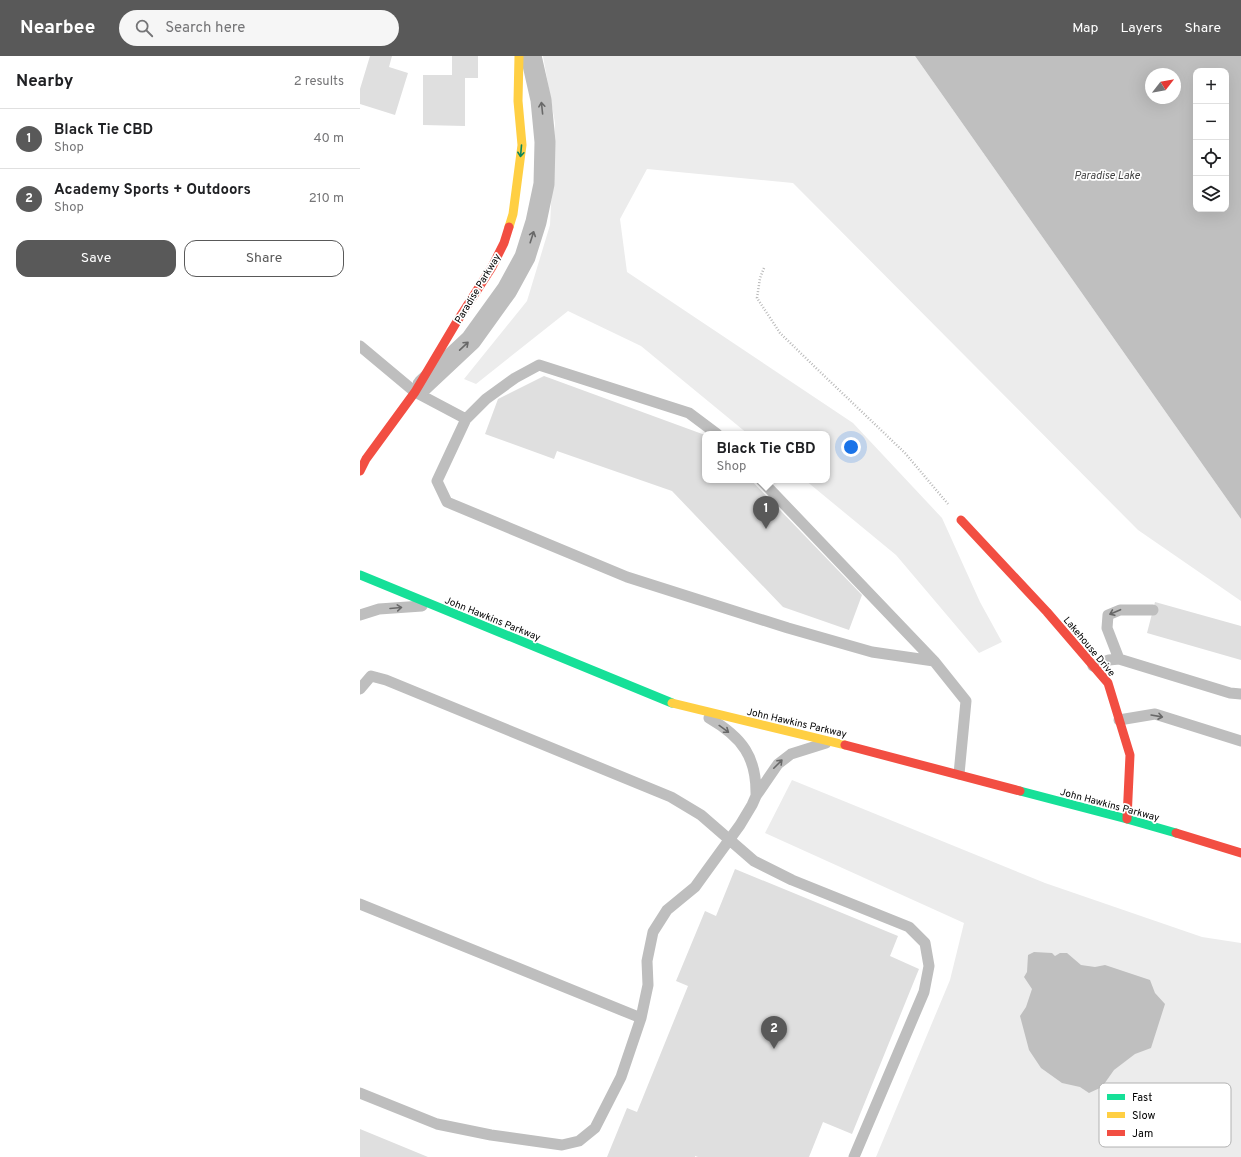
<!DOCTYPE html>
<html lang="en">
<head>
<meta charset="utf-8">
<style>
  :root { --surface:#fff; --page:#f6f6f6; --text:#202124; --muted:#757577; --line:#e0e0e0; --accent:#595959 }
  body { margin:0; font-family:Overpass,sans-serif; background:var(--page); color:var(--text) }
  .controls { position:absolute; right:12px; top:12px; display:grid; overflow:hidden; border-radius:8px; box-shadow:0 4px 16px #0002 }
  .controls button { width:36px; height:36px; display:grid; place-items:center; padding:0; border:0; border-bottom:1px solid var(--line); background:var(--surface); color:var(--text); font:20px sans-serif }
  .compass { position:absolute; left:785px; top:12px; width:36px; height:36px; border-radius:50%; background:var(--surface); box-shadow:0 4px 16px #0002; rotate:59deg }
  .you { position:absolute; left:491px; top:391px; width:14px; height:14px; margin:-10px; border:3px solid #fff; border-radius:50%; background:#1a73e8; box-shadow:0 0 0 6px #1a73e833 }
  .badge { display:grid; place-items:center; width:26px; height:26px; border-radius:50%; background:var(--accent); color:#fff; font-size:13px; font-weight:700 }
  .pin { position:absolute; translate:-50% -33px; filter:drop-shadow(0 1px 2px #0008) }
  .pin::after { content:''; position:absolute; top:21px; width:14px; height:12px; background:inherit; clip-path:polygon(0 0,100% 0,50% 100%) }
  .popup { position:absolute; left:342px; top:375px; width:128px; height:52px; box-sizing:border-box; display:grid; place-content:center; border-radius:8px; background:var(--surface); filter:drop-shadow(0 1px 3px #0005); font-size:13px; white-space:nowrap; color:var(--muted) }
  .popup b { font-size:15px; color:var(--text) }
  .popup::after { content:''; position:absolute; left:50%; top:100%; margin-left:-8px; border:8px solid transparent; border-top-color:var(--surface) }
  .list { margin:0; padding:0; list-style:none }
  h2 { display:flex; justify-content:space-between; align-items:center; height:52px; margin:0; padding:0 16px; font-size:17px }
  h2 small { font-size:13px; font-weight:400; color:var(--muted) }
  .list li { display:grid; grid-template-columns:26px 1fr auto; gap:12px; align-items:center; box-sizing:border-box; height:60px; padding:0 16px; border-top:1px solid var(--line) }
  .list b { display:block; font-size:15px; white-space:nowrap }
  .list p { margin:0; font-size:13px; white-space:nowrap; color:var(--muted) }
  .list em { font-size:13px; font-style:normal; color:var(--muted) }
  .actions { display:flex; gap:8px; padding:12px 16px }
  .actions a { flex:1; padding:9px 0; border:1px solid var(--accent); border-radius:12px; text-align:center; font-size:14px; color:var(--accent) }
  .actions .main { background:var(--accent); color:#fff }
  .icon { flex:none; width:22px; height:22px; fill:none; stroke:currentColor; stroke-width:2; stroke-linecap:round; stroke-linejoin:round }
  .map { position:relative; flex:none; width:881px; height:1101px; overflow:hidden }
  header { display:flex; align-items:center; gap:24px; box-sizing:border-box; height:56px; padding:0 20px; background:var(--accent); color:#fff }
  header strong { font-size:19px }
  nav { display:flex; gap:22px; margin-inline-start:auto; font-size:14px }
  .search { width:280px; height:36px; background:var(--page); display:flex; align-items:center; gap:10px; box-sizing:border-box; padding:0 14px; border-radius:22px; color:var(--muted); font-size:15px }
  main { display:flex }
  aside { flex:1; background:var(--surface) }
  .map>svg:first-child { display:block }
  .green { fill:#ececec }
  .water { fill:#bfbfbf; fill-rule:evenodd }
  .building { fill:#dfdfdf }
  .lines { fill:none; stroke-linecap:round; stroke-linejoin:round }
  .path { stroke:#b9b9b9; stroke-width:2.5; stroke-dasharray:1 2; stroke-linecap:butt }
  .lane { stroke:#bebebe; stroke-width:11 }
  .street { stroke:#bebebe; stroke-width:21 }
  .fast { stroke:#16e098; stroke-width:9 }
  .slow { stroke:#ffcf43; stroke-width:9 }
  .jam { stroke:#f24e42; stroke-width:9 }
  .oneway { stroke:#686868 }
  .oneway2 { stroke:#0d865b }
  .labels { text-anchor:middle; stroke-width:3.5; stroke-linejoin:round; paint-order:stroke }
  .street-label { font-size:10px; fill:#000; stroke:#fff }
  .water-label { font-size:11px; font-style:italic; fill:#444; stroke:#fff }
  .key { fill:#fff; stroke:#b2b2b2; stroke-width:1 }
  .key-label { font-size:11px; fill:#000 }
</style>
</head>
<body>
<header>
<strong>Nearbee</strong>
<div class="search"><svg class="icon" aria-label="search" viewBox="0 0 24 24"><circle cx="10" cy="10" r="6"/><path d="M15 15l6 6"/></svg>Search here</div>
<nav><a>Map</a><a>Layers</a><a>Share</a></nav>
</header>
<main>
<aside>
<h2>Nearby<small>2 results</small></h2>
<ul class="list">
<li><span class="badge">1</span><div><b>Black Tie CBD</b><p>Shop</p></div><em>40 m</em></li>
<li><span class="badge">2</span><div><b>Academy Sports + Outdoors</b><p>Shop</p></div><em>210 m</em></li>
</ul>
<div class="actions"><a class="main">Save</a><a>Share</a></div>
</aside>
<div class="map">
<svg width="881" height="1101" viewBox="0 0 881 1101">
  <rect width="100%" height="100%" fill="#fff"/>
  <path class="green" d="M183,0h372l326,463v82l-103,-71 -345,-347 -146,-14 -27,50 7,53 226,151 89,95 38,84 22,40 -23,11 -83,-98 -91,-75h22v-46h-79l-107,-88 -73,-35 -92,73 -12,-5 63,-78 23,-76 5,-102z
    M432,724l253,103 157,54 39,6v214h-365l74,-177 14,-57 -199,-90z"/>
  <path class="water" d="M555,0h326v463zM836,15h30v138h-30zM791,18h24v24h-24z
    M674,896l18,1 3,3 5,-3h7l14,12 14,2 10,-2 45,15 5,13 10,11 -14,44 -16,6 -21,16 -12,17 -13,6 -9,-6 -18,-4 -21,-15 -12,-18 -9,-34 6,-9 6,-18 -8,-12 3,-5 1,-17z"/>
  <path class="building" d="M10,0h22l-3,11 19,6 -13,42 -35,-11v-15z
    M92,0h26v22h-13v48l-42,-1v-50h29z
    M184,320l161,59v45h46l111,115 -13,35 -66,-23 -111,-116 -115,-40 -3,8 -69,-25 13,-35z
    M795,546l86,24v34l-94,-27z
    M375,813l163,67 -8,20 29,13 -67,165 -29,-12 -14,35h-111l-3,-1v1h-88l20,-49 10,4 51,-126 -12,-5 29,-70 11,5z
    M0,1073l68,28h-68z"/>
  <g class="lines">
    <path class="path" d="M404,212l-4,10 -3,20 23,35 36,35 89,85 43,51"/>
    <path class="lane" d="M0,290l55,46 51,27 -29,62 10,21 180,75 161,51 84,24 62,9
      M106,363l20,-20 29,-21 24,-13 150,48 28,21
      M401,424l173,181 32,40 -7,73
      M0,559l19,-6 43,-3
      M759,603l-12,-31 1,-13 12,-5h33
      M733,610l16,-6 10,-1 111,34 11,1
      M0,633l11,-13 15,4 285,117 30,18 53,46 38,19 117,47 16,16 4,23 -5,26 -70,165
      M349,662c33,19 48,39 47,78
      M759,664l36,-6 86,27
      M0,848l281,114
      M0,1037l77,31 54,11 71,10 17,-4 16,-13 26,-51 20,-59 7,-33 -1,-24 6,-29 14,-22 28,-23 13,-18 32,-44 12,-20 4,-9 22,-32 13,-10 35,-11"/>
    <path class="street" d="M63,329l48,-45 36,-50 18,-33 11,-35 8,-38 1,-42 -4,-42 -10,-44"/>
    <path class="fast" d="M0,519l312,128
      M660,735l107,28 49,14"/>
    <path class="slow" d="M149,171l4,-13 9,-69 -4,-44 1,-45
      M312,647l173,42"/>
    <path class="jam" d="M0,415l6,-12 49,-67 41,-69 36,-56 12,-24 5,-16
      M601,464l86,92 61,71 22,72 -3,64
      M485,689l175,46
      M816,777l65,20"/>
  </g>
  <defs><path id="oneway-shaft" d="M-6 0H5M1.5-3L5.5 0L1.5 3" fill="none" stroke-width="1.6" stroke-linecap="round" stroke-linejoin="round"/></defs>
  <g class="oneway">
    <use href="#oneway-shaft" transform="translate(182 52) rotate(-96)"/>
    <use href="#oneway-shaft" transform="translate(172 181) rotate(-72)"/>
    <use href="#oneway-shaft" transform="translate(104 290) rotate(-43)"/>
    <use href="#oneway-shaft" transform="translate(36 552) rotate(-5)"/>
    <use href="#oneway-shaft" transform="translate(755 556) rotate(157)"/>
    <use href="#oneway-shaft" transform="translate(797 660) rotate(10)"/>
    <use href="#oneway-shaft" transform="translate(364 673) rotate(36)"/>
    <use href="#oneway-shaft" transform="translate(418 708) rotate(-45)"/>
  </g>
  <use class="oneway2" href="#oneway-shaft" transform="translate(161 95) rotate(95)"/>
  <g class="labels">
    <g class="street-label">
      <text transform="translate(117 232) rotate(-59)" y="4">Paradise Parkway</text>
      <text transform="translate(133 562) rotate(22)" y="4">John Hawkins Parkway</text>
      <text transform="translate(730 590) rotate(50)" y="4">Lakehouse Drive</text>
      <text transform="translate(437 666) rotate(13)" y="4">John Hawkins Parkway</text>
      <text transform="translate(750 748) rotate(15)" y="4">John Hawkins Parkway</text>
    </g>
    <g class="water-label">
      <text x="747" y="123">Paradise Lake</text>
    </g>
  </g>
  <rect x="739" y="1027" width="132" height="64" rx="6" class="key"/>
  <rect x="747" y="1038" width="18" height="6" fill="#16e098"/>
  <rect x="747" y="1056" width="18" height="6" fill="#ffcf43"/>
  <rect x="747" y="1074" width="18" height="6" fill="#f24e42"/>
  <g class="key-label">
    <text x="772" y="1045">Fast</text>
    <text x="772" y="1063">Slow</text>
    <text x="772" y="1081">Jam</text>
  </g>
</svg>
<div class="controls">
<button>+</button>
<button>−</button>
<button><svg class="icon" aria-label="locate" viewBox="0 0 24 24"><circle cx="12" cy="12" r="6"/><path d="M12 2v4M12 18v4M2 12h4M18 12h4"/></svg></button>
<button><svg class="icon" aria-label="layers" viewBox="0 0 24 24"><path d="M12 4l9 5-9 5-9-5zM3 14l9 5 9-5"/></svg></button>
</div>
<svg class="compass" viewBox="-18 -18 36 36"><path d="M0-13l5 13h-10z" fill="#e53935"/><path d="M0 13l5-13h-10z" fill="#757577"/></svg>
<div class="you"></div>
<div class="pin badge" style="left:406px;top:473px">1</div>
<div class="popup"><b>Black Tie CBD</b>Shop</div>
<div class="pin badge" style="left:414px;top:993px">2</div>
</div>
</main>
</body>
</html>
